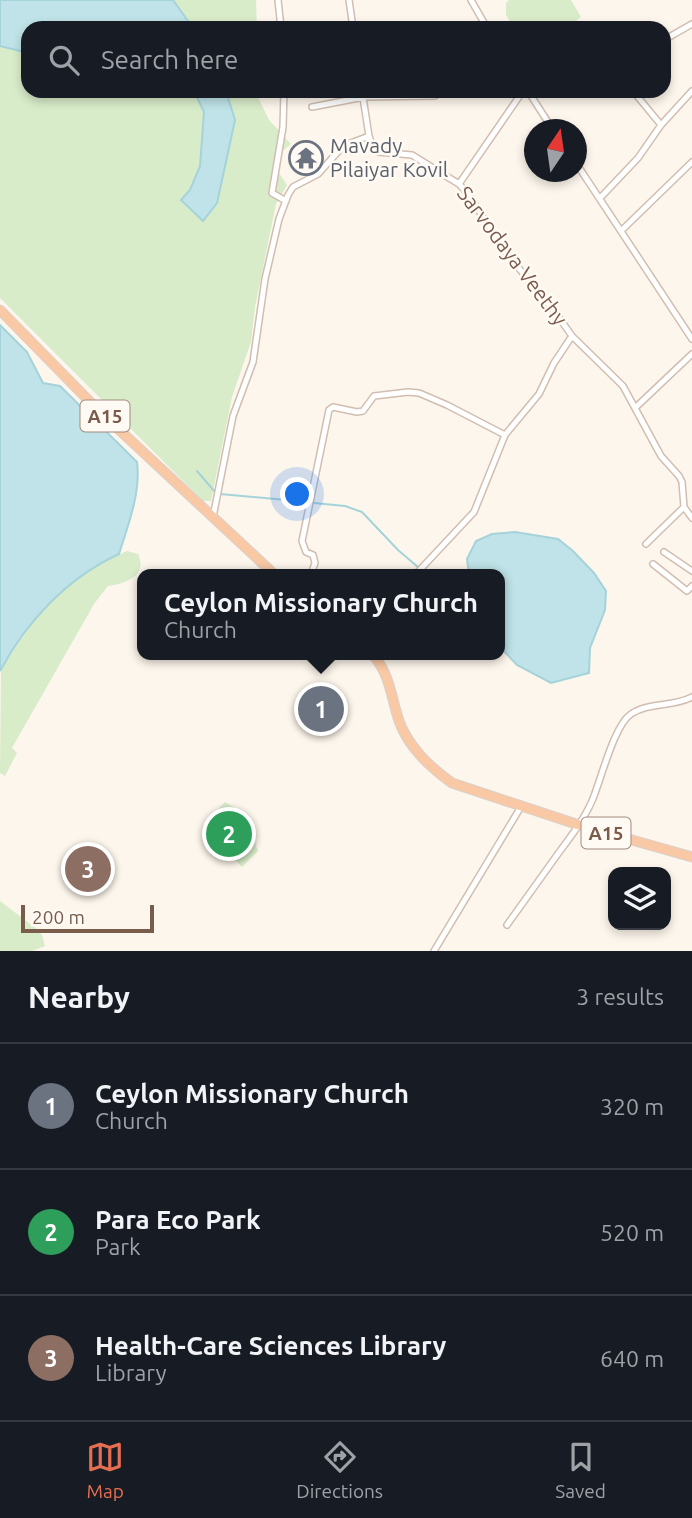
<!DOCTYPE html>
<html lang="en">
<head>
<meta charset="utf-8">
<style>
  :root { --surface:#171b24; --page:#242831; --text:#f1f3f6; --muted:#9ea1a6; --line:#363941; --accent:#e76f51 }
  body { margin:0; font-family:Ubuntu,sans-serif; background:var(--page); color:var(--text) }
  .controls { position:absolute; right:21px; bottom:21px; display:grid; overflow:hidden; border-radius:14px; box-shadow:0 4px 10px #0003 }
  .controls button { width:63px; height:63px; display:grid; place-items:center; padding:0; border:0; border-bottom:2px solid var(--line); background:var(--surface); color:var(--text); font:35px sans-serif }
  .compass { position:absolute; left:524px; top:119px; width:63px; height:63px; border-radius:50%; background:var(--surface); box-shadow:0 4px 10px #0003; rotate:13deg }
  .scale { position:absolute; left:21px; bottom:18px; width:133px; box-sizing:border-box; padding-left:7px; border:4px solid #7a5c4d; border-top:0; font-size:19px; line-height:24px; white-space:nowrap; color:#7a5c4d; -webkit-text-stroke:5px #fffaf3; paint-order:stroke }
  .you { position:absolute; left:298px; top:495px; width:24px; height:24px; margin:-18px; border:5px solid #fff; border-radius:50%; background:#1a73e8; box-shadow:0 0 0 10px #1a73e833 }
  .badge { display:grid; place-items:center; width:46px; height:46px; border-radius:50%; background:var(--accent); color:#fff; font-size:23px; font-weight:700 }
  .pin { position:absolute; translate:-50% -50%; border:4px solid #fff; box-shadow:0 2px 7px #0006 }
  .popup { position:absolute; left:137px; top:569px; width:368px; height:91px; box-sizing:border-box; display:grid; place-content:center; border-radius:14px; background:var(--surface); filter:drop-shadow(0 2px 5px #0005); font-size:23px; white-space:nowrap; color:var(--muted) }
  .popup b { font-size:26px; color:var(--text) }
  .popup::after { content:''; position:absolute; left:50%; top:100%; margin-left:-14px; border:14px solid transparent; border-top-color:var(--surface) }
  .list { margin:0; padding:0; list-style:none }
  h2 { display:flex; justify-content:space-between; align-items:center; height:91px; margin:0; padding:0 28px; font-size:30px }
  h2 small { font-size:23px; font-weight:400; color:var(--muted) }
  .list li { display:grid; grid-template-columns:46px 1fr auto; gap:21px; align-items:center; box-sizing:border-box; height:126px; padding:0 28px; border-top:2px solid var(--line) }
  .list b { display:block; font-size:26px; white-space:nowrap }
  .list p { margin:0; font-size:23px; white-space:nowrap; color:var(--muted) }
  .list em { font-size:23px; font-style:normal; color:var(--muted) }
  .icon { flex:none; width:38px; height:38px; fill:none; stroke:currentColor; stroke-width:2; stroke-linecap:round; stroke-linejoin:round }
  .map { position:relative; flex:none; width:692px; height:951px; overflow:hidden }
  .search { position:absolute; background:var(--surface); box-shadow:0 4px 10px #0003; left:21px; right:21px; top:21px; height:77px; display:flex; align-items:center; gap:18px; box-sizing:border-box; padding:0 24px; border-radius:21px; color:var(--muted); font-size:26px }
  .sheet { height:469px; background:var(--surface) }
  nav { display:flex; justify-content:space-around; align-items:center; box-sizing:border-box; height:98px; border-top:2px solid var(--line); background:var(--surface); font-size:19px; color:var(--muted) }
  nav a { display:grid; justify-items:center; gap:4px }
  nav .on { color:var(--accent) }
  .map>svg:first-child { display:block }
  .green { fill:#d8ecc9 }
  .water { fill:#bfe3e8; stroke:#a5d3da; stroke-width:2 }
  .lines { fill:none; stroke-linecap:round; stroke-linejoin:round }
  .stream { stroke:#a5d3da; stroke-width:2 }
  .minor-casing { stroke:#d1beb0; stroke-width:8 }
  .trunk-casing { stroke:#dad1cd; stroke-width:11 }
  .minor { stroke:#fff; stroke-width:5 }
  .trunk { stroke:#f9c8a4; stroke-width:9 }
  .labels { text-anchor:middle; stroke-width:5; stroke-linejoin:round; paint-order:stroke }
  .shield { fill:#fffaf3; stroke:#a28b7f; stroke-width:2 }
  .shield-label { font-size:19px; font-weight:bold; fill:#7a5c4d }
  .worship-label { font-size:21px; fill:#5b616d; stroke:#fffaf3; text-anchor:start }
  .street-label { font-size:21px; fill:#7a5c4d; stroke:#fffaf3 }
</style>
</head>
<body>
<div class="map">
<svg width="692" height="951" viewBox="0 0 692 951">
  <rect width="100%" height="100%" fill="#fdf6ec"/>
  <path class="green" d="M173,0h83l1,28h-64z
    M509,0h62l10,17 -15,11h-52l-8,-13v-12z
    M0,46l28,7v38h166l10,21 -4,54 -10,24 27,13 18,-83 -9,-29h29l14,29 22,24 -17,14 1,9 12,18 -11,19 -21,103 -4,35 -19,55 -21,104h-8l-203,-203z
    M127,551l11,3c10,22 -12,29 -30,32l-14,18 -82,144 5,5 -12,23 -5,-3 1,-104 37,-54 30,-29 27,-20z
    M225,802l10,6 6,15 13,17 4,11 -16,16 -40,-40z
    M0,901l37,28 5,6 3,11 -13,5h-32z"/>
  <path class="water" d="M0,0h173l20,28h-165v25l-28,-7z
    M194,91h32l9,29 -18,83 -14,18 -22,-21 9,-10 10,-24 4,-54z
    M0,325l27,27 16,31 17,3 77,76c4,31 -9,63 -18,92 -52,24 -92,67 -119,117z
    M515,532l43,7 15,12 21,22 12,18 -1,19 -15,38 -1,25 -38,10 -34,-18 -17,-18v-73h-31l-2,-15 9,-18 16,-7z"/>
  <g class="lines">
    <path class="stream" d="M197,471l18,21
      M220,494l88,8
      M314,503l31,3 17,6 36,38 28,24"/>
    <g class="minor-casing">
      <path id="minor" d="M278,0l3,28
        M349,0l4,28
        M471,0l16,28
        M664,40l28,-16
        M284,91l-1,36 -11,66 14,8
        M528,91l25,39
        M312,107l52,-10 71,-1 4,-5
        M661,125l31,-34
        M369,136l4,12 5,4 34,3 47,29 10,11 34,54 52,63 17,24 51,50 38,70 18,20 3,6 2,25 8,11
        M576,163l116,176
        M459,184l64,-93
        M601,197l37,-39 23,-33 -28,-34
        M622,230l70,-68
        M635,408l57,-54
        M213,517l20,-101 20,-54 12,-83 14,-60 9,-24 5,-8 25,-13 25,-28 26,-10 -7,-45
        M646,544l38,-37
        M664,552l28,19
        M653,564l34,27 5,-5
        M311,574l4,-11 -2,-8 -7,-3 -4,-11 27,-131 4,-3 24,5 6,-1 11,-15 34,-4 11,1 28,12 58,30
        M416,574l58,-62 31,-77 34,-41 15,-31 18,-27
        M507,925c18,-25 36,-50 53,-74 12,-16 24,-32 32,-50 9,-21 22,-76 39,-87 18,-12 43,-7 61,-17
        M434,951l88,-146"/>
    </g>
    <g class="trunk-casing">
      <path id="trunk" d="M0,310l99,101 175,163
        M373,655c17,19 18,42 26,66 10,27 31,46 53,62l127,42 113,32"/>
    </g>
    <use href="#minor" class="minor"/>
    <use href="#trunk" class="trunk"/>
  </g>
  <defs>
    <g id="temple-ring" transform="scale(1.75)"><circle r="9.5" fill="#fffaf3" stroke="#6b7280" stroke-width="1.5"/><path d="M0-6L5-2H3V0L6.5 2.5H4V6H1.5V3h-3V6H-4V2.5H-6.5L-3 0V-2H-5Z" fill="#6b7280"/></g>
  </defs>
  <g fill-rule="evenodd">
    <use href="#temple-ring" x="306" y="158"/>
  </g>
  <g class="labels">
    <g class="shield">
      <rect x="80.5" y="400.5" width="49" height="31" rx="5"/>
      <rect x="581.5" y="817.5" width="49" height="31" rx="5"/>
    </g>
    <g class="shield-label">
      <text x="105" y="423">A15</text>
      <text x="606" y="840">A15</text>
    </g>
    <g class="worship-label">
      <text x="330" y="153">Mavady<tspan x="330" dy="24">Pilaiyar Kovil</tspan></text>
    </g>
    <g class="street-label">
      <text transform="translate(512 256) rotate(53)" y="7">Sarvodaya Veethy</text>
    </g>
  </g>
</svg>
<div class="controls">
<button><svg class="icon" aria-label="layers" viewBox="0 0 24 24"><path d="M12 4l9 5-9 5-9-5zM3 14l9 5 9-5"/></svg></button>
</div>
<svg class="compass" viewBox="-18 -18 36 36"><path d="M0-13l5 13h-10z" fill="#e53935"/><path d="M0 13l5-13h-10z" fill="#9ea1a6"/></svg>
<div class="scale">200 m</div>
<div class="you"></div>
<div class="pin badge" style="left:321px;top:709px;background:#6b7280">1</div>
<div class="popup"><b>Ceylon Missionary Church</b>Church</div>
<div class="pin badge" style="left:229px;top:834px;background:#2e9e5b">2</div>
<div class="pin badge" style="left:88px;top:869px;background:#8d6e63">3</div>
<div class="search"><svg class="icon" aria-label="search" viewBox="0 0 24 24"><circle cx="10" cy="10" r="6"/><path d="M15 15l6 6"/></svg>Search here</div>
</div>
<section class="sheet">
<h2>Nearby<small>3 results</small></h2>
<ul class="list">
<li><span class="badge" style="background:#6b7280">1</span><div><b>Ceylon Missionary Church</b><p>Church</p></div><em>320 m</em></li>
<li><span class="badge" style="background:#2e9e5b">2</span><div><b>Para Eco Park</b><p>Park</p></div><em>520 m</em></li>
<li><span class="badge" style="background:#8d6e63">3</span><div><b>Health-Care Sciences Library</b><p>Library</p></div><em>640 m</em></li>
</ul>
</section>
<nav>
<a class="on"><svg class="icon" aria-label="map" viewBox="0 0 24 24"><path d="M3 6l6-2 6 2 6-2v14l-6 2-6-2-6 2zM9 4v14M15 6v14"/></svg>Map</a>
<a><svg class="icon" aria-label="directions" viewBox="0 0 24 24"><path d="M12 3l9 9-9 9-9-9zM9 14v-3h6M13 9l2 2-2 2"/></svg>Directions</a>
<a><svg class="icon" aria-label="saved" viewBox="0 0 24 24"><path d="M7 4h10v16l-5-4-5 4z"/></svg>Saved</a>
</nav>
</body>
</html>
